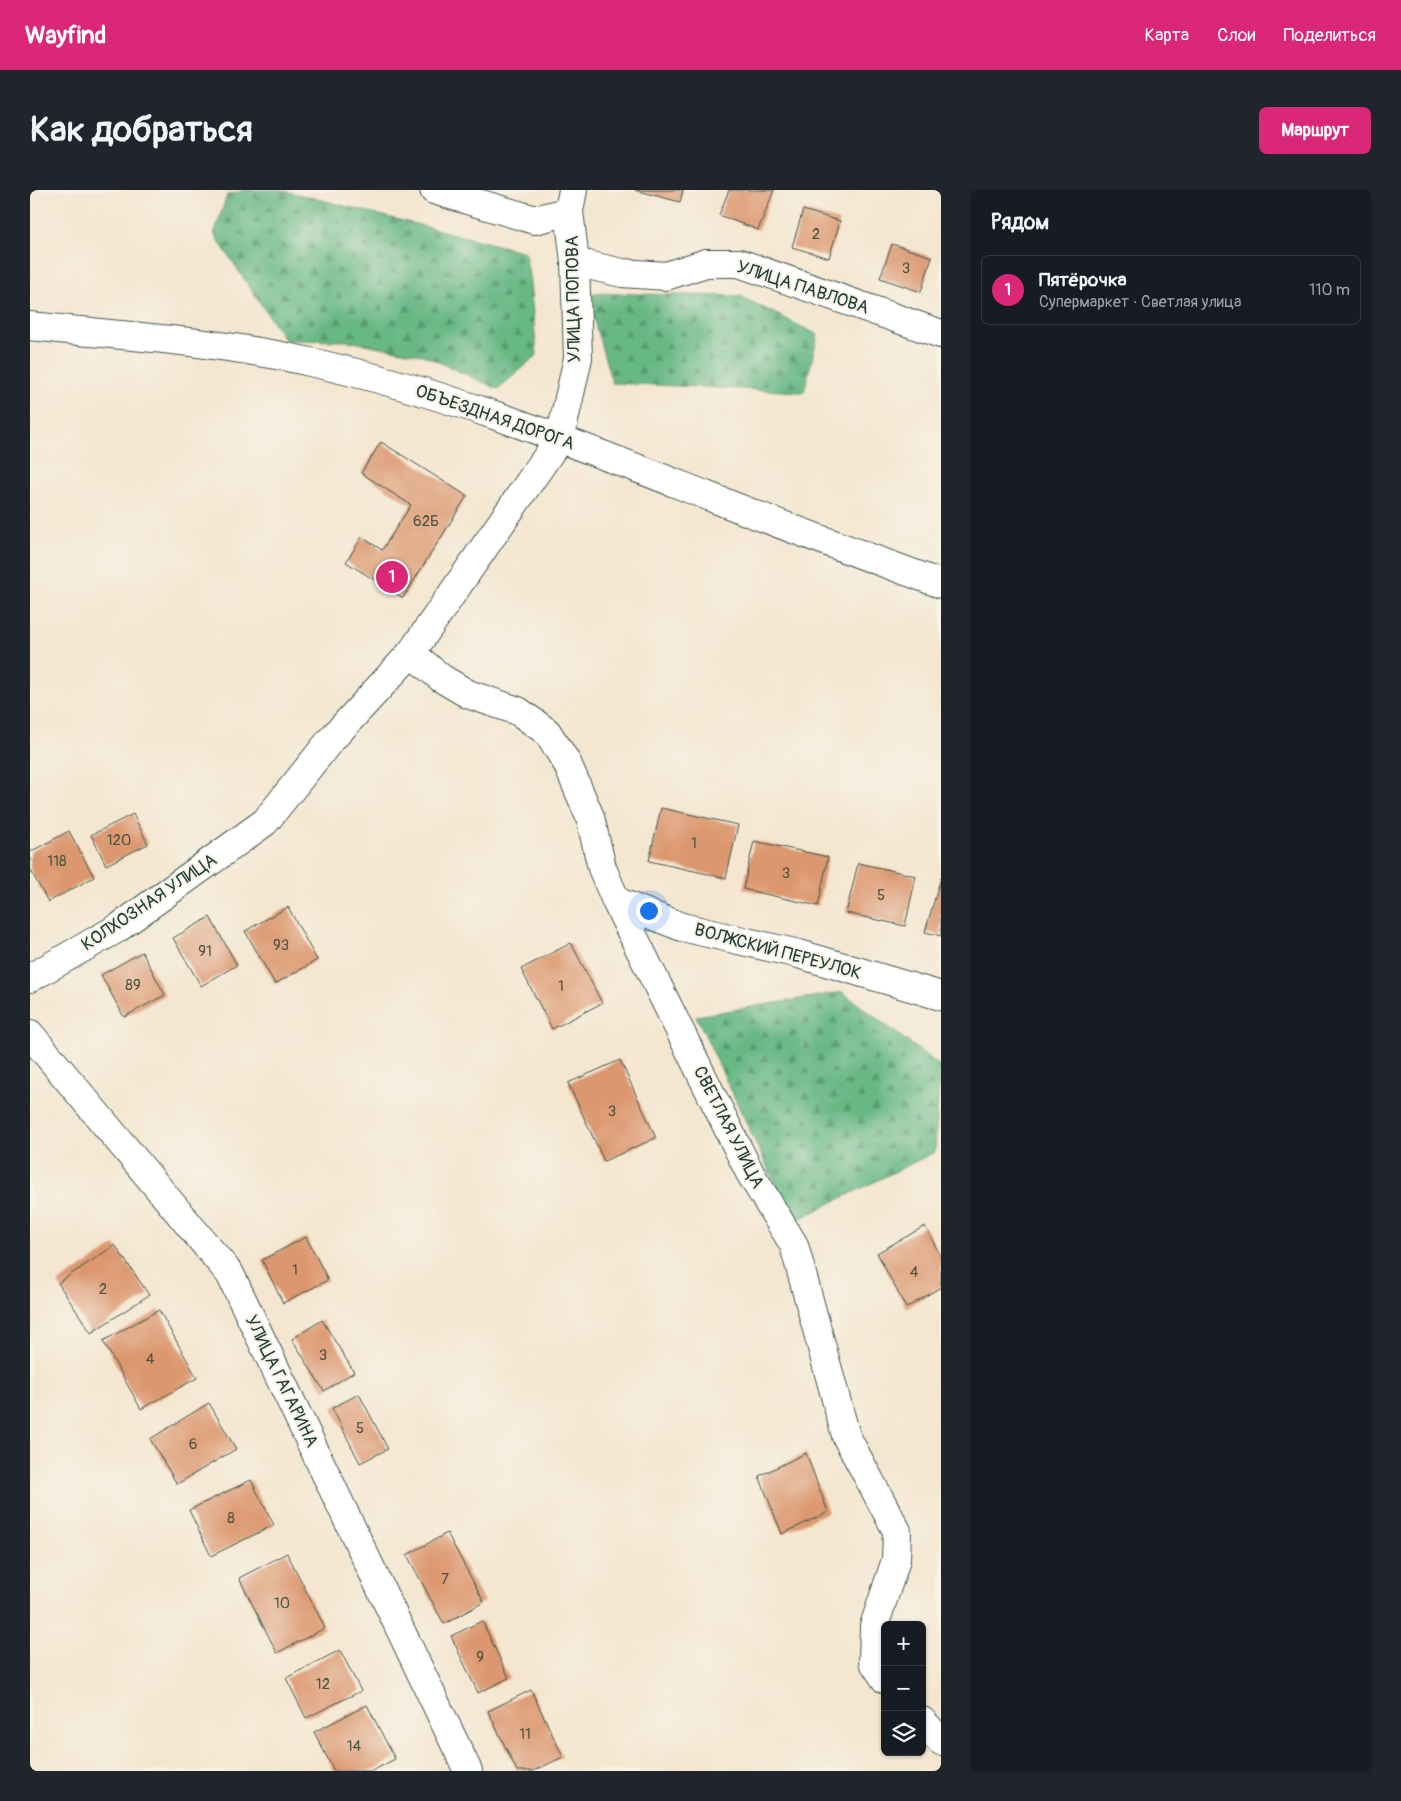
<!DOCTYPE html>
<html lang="ru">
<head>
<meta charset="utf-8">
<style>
  :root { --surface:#171b24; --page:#20242c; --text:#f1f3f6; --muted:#9ea1a6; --line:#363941; --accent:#db2777 }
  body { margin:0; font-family:Pangolin,sans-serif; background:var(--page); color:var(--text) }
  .controls { position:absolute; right:15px; bottom:15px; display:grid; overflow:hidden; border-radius:8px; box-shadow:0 1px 4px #0004 }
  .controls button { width:45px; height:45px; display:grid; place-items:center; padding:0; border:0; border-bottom:1px solid var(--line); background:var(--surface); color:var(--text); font:25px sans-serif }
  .you { position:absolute; left:618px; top:720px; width:18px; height:18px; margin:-12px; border:4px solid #fff; border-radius:50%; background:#1a73e8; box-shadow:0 0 0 8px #1a73e833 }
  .badge { display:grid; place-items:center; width:32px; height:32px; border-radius:50%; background:var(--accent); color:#fff; font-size:16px; font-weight:700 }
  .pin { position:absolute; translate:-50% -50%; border:2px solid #fff; box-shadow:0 1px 5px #0006 }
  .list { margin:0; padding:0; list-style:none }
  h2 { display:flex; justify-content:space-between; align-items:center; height:65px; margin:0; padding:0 20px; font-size:21px }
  h2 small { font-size:16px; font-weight:400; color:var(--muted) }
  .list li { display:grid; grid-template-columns:32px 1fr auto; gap:15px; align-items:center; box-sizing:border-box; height:70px; margin:0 10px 10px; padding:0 10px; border:1px solid var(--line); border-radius:8px }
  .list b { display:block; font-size:19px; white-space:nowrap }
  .list p { margin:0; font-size:16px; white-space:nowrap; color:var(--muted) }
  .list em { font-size:16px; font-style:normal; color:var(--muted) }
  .icon { flex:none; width:28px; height:28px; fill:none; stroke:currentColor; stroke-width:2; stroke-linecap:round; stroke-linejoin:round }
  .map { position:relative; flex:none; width:911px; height:1581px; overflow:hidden; border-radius:8px }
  header { display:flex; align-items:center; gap:30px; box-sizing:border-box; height:70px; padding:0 25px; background:var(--accent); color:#fff }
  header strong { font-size:24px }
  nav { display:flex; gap:28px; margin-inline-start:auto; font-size:18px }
  .intro { display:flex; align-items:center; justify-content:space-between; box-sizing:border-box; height:120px; padding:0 30px }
  h1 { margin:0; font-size:35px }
  .button { padding:12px 22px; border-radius:8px; background:var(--accent); color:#fff; font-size:18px; font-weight:700 }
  main { display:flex; gap:30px; padding:0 30px }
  aside { flex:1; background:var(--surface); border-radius:8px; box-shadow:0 1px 4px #0004 }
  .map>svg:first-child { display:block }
  .forest { fill:url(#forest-firs); stroke:#447a5c }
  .building { fill:#dc976e }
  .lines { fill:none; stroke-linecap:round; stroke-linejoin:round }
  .minor-casing { stroke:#3f564b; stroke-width:30 }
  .major-casing { stroke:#3f564b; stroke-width:30 }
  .minor { stroke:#fff; stroke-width:28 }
  .major { stroke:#fff; stroke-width:28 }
  .labels { text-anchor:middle; stroke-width:4; stroke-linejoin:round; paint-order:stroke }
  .number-label { font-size:15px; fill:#4e5442 }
  .street-label { font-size:18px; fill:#1f3d34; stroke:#f7f3e8 }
</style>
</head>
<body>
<header>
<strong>Wayfind</strong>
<nav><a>Карта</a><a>Слои</a><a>Поделиться</a></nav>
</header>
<div class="intro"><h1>Как добраться</h1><a class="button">Маршрут</a></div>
<main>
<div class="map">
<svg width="911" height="1581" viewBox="0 0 911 1581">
  <defs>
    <pattern id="forest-firs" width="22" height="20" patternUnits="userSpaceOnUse" patternTransform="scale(1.25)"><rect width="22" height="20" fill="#68b884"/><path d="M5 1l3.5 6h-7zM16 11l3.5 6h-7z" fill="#55976d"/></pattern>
  </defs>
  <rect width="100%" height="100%" fill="#f7f3e8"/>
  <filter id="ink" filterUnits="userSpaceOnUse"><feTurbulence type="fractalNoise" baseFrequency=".02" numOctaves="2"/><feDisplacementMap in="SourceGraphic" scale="10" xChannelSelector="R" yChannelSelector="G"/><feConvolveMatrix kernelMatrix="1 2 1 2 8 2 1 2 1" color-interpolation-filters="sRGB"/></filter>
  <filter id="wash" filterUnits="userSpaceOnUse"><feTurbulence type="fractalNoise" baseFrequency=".0096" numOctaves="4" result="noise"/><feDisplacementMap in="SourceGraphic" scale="20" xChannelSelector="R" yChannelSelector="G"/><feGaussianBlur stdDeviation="1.12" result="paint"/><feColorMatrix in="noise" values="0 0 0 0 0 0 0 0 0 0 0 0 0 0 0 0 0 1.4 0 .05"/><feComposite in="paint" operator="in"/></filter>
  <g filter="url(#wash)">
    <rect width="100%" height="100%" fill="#f4e6cf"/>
    <path class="forest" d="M215,0h34l23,5 223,57 5,30 7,73 -39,34 -75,-34 -75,-14 -63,-1 -71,-106 13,-39z
      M556,103l154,3 78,39 -14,57 -192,-9z
      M812,802l98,74 -5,86 -142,70 -97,-206z"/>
    <g id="blocks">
      <path class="building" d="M605,0h48l-3,12z
        M699,0h45l-16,40 -39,-15z
        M773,20l37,11 -11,37 -37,-11z
        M862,54l40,13 -11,35 -41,-14z
        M351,252l86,54 -64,102 -57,-36 16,-25 20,13 29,-45 -50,-32z
        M631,618l77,17 -12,53 -77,-17z
        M103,624l15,30 -42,21 -15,-30z
        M39,641l25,46 -46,25 -18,-33v-17z
        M724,651l74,16 -10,49 -75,-17z
        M828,673l58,13 -11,50 -59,-13z
        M911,688v58l-16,-4z
        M258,717l29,53 -42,24 -30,-53z
        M180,727l27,48 -36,21 -28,-48z
        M541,753l31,60 -50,26 -31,-60z
        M112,762l23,43 -41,22 -23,-42z
        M590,870l36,78 -52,23 -36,-78z
        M895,1036l16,31v30l-35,21 -29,-55z
        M276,1047l22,43 -45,23 -21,-43z
        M85,1055l34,50 -58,38 -33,-50z
        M129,1120l38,68 -56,31 -38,-68z
        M292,1130l32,52 -30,19 -32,-52z
        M329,1204l29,55 -28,14 -28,-55z
        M179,1213l27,46 -59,35 -27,-45z
        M776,1263l22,59 -46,22 -23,-58z
        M221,1290l23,45 -63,31 -22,-46z
        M417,1343l37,69 -40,22 -37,-69z
        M257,1363l38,75 -48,25 -38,-75z
        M452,1431l27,57 -31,15 -27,-57z
        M310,1460l21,41 -55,27 -20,-40z
        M501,1500l32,67 -30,14h-16l-29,-60z
        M337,1515l28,54 -23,12h-38l-20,-39z"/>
    </g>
  </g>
  <g filter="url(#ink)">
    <use href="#blocks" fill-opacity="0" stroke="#3f564b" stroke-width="1"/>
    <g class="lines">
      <g class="minor-casing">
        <path id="minor" d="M404,0l101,30 34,-9
          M545,72l47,11 44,3 40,-13h33l202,71
          M381,463l30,25 27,16 50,17 29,21 20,31 23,54 12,51 14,33 134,272 44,72 52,191 51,95 -1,29 -22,66 -1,35 12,18
          M586,711l66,26 117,27 142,42
          M0,788l88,-50 147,-106 64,-80 82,-89 149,-215 18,-80 -3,-96 -6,-51 4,-21
          M0,844l200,240 238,497
          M892,1531l19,20"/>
      </g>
      <g class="major-casing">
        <path id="major" d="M0,136c93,10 188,15 280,36 137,30 268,83 398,134 77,31 155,59 233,88"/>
      </g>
      <use href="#minor" class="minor"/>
      <use href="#major" class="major"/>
    </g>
  </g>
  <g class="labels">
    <g class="number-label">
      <text x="786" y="49">2</text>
      <text x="876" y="83">3</text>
      <text x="396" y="336">62Б</text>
      <text x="89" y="655">120</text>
      <text x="664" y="658">1</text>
      <text x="27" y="676">118</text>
      <text x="756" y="688">3</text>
      <text x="851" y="710">5</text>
      <text x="251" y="760">93</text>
      <text x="175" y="766">91</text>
      <text x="103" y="800">89</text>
      <text x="531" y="801">1</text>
      <text x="582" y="926">3</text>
      <text x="265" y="1085">1</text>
      <text x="884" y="1087">4</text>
      <text x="73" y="1104">2</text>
      <text x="293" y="1170">3</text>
      <text x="120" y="1174">4</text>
      <text x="330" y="1243">5</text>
      <text x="163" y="1259">6</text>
      <text x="201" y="1333">8</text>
      <text x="415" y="1394">7</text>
      <text x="252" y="1418">10</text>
      <text x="450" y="1472">9</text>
      <text x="293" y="1499">12</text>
      <text x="495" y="1549">11</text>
      <text x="324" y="1561">14</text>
    </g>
    <g class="street-label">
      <text transform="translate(773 97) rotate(18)" y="6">УЛИЦА ПАВЛОВА</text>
      <text transform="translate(543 109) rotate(-91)" y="6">УЛИЦА ПОПОВА</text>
      <text transform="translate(465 227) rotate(19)" y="6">ОБЪЕЗДНАЯ ДОРОГА</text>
      <text transform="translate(119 712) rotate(-34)" y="6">КОЛХОЗНАЯ УЛИЦА</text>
      <text transform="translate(748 761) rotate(15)" y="6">ВОЛЖСКИЙ ПЕРЕУЛОК</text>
      <text transform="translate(699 937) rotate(63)" y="6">СВЕТЛАЯ УЛИЦА</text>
      <text transform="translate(252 1191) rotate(64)" y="6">УЛИЦА ГАГАРИНА</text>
    </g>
  </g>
</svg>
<div class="controls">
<button>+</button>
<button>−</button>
<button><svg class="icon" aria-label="layers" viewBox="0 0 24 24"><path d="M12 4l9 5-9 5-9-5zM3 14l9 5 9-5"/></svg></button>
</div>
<div class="you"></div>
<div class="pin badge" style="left:362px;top:387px">1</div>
</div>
<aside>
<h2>Рядом<small></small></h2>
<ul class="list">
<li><span class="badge">1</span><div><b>Пятёрочка</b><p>Супермаркет · Светлая улица</p></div><em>110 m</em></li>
</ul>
</aside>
</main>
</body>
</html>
